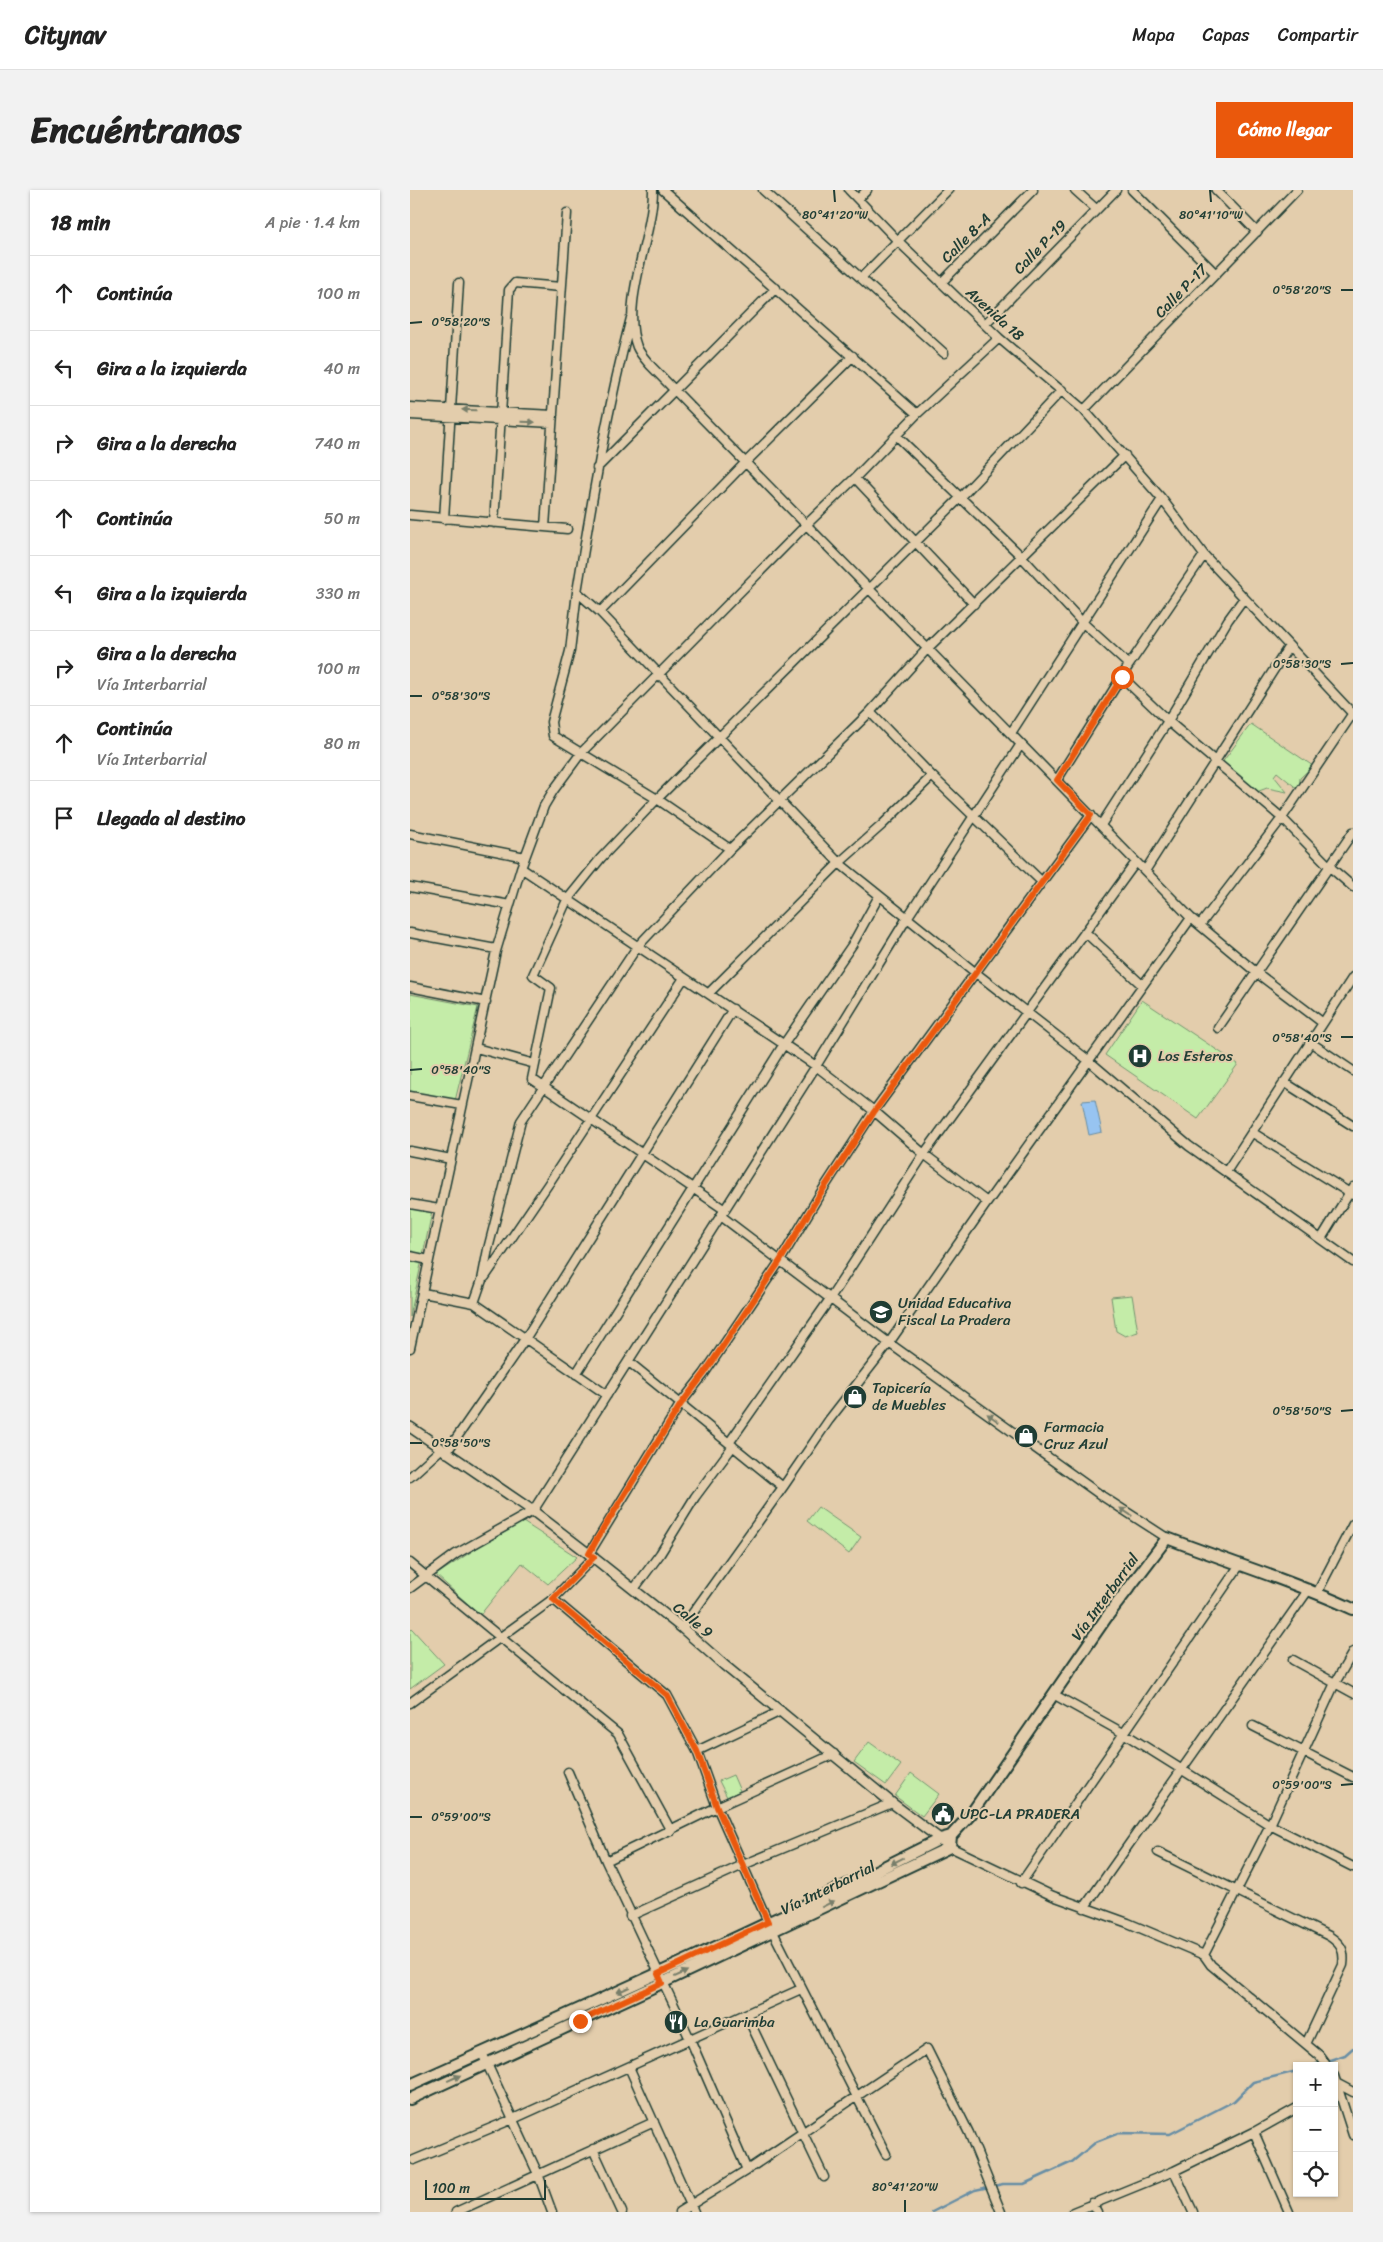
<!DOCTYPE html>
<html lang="es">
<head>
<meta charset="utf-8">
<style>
  :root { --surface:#fff; --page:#f2f2f2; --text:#222; --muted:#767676; --line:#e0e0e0; --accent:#ea580c }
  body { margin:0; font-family:Sriracha,sans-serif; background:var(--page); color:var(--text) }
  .controls { position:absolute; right:15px; bottom:15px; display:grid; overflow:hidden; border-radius:0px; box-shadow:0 1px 4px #0004 }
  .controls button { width:45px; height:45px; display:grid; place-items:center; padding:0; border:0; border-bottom:1px solid var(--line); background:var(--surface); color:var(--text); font:25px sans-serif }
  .scale { position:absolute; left:15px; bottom:12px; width:121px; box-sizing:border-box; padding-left:5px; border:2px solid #1f3d34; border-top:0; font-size:14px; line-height:18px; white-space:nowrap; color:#1f3d34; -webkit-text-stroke:4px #e3cdac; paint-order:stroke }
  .stop { position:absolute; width:15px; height:15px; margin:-11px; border:4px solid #ea580c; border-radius:50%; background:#fff }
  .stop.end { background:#ea580c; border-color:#fff; box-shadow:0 1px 5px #0008 }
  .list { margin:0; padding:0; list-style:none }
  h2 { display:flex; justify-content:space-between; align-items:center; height:65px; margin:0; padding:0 20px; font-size:21px }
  h2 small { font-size:16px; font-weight:400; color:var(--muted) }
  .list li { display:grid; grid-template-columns:32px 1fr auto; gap:15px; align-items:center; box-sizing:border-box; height:75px; padding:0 20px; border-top:1px solid var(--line) }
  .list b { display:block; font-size:19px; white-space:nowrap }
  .list p { margin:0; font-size:16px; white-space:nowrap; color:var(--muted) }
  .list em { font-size:16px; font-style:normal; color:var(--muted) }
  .icon { flex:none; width:28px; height:28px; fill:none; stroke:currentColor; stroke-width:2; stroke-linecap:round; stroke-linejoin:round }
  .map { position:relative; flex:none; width:943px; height:2022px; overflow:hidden; border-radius:0px }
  header { display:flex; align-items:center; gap:30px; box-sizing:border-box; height:70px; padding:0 25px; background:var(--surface); border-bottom:1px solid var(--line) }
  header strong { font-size:24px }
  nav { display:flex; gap:28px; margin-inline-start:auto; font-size:18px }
  .intro { display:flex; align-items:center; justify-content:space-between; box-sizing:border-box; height:120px; padding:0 30px }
  h1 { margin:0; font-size:35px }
  .button { padding:12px 22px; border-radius:0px; background:var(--accent); color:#fff; font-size:18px; font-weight:700 }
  main { display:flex; gap:30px; padding:0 30px }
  aside { flex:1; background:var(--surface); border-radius:0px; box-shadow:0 1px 4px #0004 }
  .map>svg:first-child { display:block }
  .green { fill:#c4eca8; stroke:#72946e }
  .water { fill:#97c4f1; stroke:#678ea5 }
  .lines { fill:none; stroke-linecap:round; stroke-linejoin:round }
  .stream { stroke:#678ea5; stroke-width:2.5 }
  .minor-casing { stroke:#1f3d34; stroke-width:11 }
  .tertiary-casing { stroke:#1f3d34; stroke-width:12 }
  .secondary-casing { stroke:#1f3d34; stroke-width:14 }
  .minor { stroke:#e3cdac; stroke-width:8 }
  .tertiary { stroke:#e3cdac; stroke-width:9 }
  .secondary { stroke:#e3cdac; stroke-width:10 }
  .oneway { fill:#777e6a }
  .route { stroke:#ea580c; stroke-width:6 }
  .ticks { fill:none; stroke:#1f3d34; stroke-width:2 }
  .labels { text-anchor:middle; stroke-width:4; stroke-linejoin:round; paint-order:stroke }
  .street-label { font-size:15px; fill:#1f3d34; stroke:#e3cdac }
  .poi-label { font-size:15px; fill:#1f3d34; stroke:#e3cdac; text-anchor:start }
  .ticks-label { font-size:12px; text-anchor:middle; fill:#1f3d34; stroke:#e3cdac; stroke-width:4; stroke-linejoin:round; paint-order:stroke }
</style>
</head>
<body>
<header>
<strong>Citynav</strong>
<nav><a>Mapa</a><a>Capas</a><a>Compartir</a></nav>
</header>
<div class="intro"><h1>Encuéntranos</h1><a class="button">Cómo llegar</a></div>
<main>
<aside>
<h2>18 min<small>A pie · 1.4 km</small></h2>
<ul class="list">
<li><svg class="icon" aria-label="ahead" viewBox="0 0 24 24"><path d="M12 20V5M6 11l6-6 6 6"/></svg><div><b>Continúa</b></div><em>100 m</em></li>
<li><svg class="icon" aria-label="left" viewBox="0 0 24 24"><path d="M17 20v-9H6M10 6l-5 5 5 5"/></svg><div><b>Gira a la izquierda</b></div><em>40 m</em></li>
<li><svg class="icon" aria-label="right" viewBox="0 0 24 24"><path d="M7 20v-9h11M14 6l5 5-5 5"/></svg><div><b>Gira a la derecha</b></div><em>740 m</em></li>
<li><svg class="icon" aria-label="ahead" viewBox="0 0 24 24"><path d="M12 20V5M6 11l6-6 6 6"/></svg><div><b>Continúa</b></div><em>50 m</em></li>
<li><svg class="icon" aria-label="left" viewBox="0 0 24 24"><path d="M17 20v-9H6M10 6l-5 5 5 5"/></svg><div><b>Gira a la izquierda</b></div><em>330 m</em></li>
<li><svg class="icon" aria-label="right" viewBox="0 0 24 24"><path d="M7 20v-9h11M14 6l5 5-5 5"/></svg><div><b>Gira a la derecha</b><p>Vía Interbarrial</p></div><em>100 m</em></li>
<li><svg class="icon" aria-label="ahead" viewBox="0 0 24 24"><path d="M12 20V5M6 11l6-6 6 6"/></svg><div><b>Continúa</b><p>Vía Interbarrial</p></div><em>80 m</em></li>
<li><svg class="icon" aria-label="arrive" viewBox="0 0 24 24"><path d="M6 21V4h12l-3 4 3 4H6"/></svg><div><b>Llegada al destino</b></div></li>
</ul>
</aside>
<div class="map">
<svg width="943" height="2022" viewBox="0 0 943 2022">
  <rect width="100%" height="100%" fill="#e3cdac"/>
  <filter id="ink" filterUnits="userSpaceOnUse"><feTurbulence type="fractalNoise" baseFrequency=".02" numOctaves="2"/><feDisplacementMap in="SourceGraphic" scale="10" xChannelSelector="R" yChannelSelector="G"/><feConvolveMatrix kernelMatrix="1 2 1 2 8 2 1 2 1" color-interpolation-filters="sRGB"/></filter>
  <g filter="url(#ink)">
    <path class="green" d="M841,534l62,42 -13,12 -1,12 -22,-18 -3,4 13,16 -20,-4 -8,3 1,6 -39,-33z
      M0,804l68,13 -23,94 -45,-10z
      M732,810l96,64 -40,55 -93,-64z
      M0,1018l22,4 -22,105z
      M722,1105l6,37 -13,4 -9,-5 -5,-34z
      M408,1317l43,30 -12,17 -42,-33z
      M113,1332l54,35 -29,27 -26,-21 -42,52 -44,-40 47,-31z
      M2,1439l32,35 -34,25v-58z
      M459,1552l32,23 -15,20 -32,-23z
      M501,1583l28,21 -17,22 -27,-20z
      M323,1585l7,16 -13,6 -8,-16z"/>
    <path class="water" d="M685,910l7,32 -13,3 -7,-34z"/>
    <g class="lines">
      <path class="stream" d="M920,1870l15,-5 8,-7
        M902,1876l5,-2
        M522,2022l43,-22 28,-6h21l48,-22 24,-20 23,-9 51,1 64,-33 19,-19 44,-11"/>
      <g class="minor-casing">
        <path id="minor" d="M243,0c0,47 -33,113 -16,157 3,7 9,13 14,19l540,552 66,55 66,50
          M253,0l254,224
          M353,0l181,163
          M439,0l49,51 101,97 85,72 78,89 42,56 149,159
          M665,0l21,19
          M722,0l84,84
          M806,0l41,42
          M448,9l9,-9
          M451,88l87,-88
          M531,93l92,-93
          M221,128c-24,91 -39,182 -54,274l23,20 239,251 -130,130
          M575,134l131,-134
          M0,217l143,8
          M674,220l213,-220
          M0,225l142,8
          M487,246l124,120 61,66 47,43
          M187,278l179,-180
          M445,288l119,126
          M0,325l157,14
          M34,329l15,-236
          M84,333l15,-233 6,-7 46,4
          M135,337l22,-314
          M167,402l-7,59 -19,71 2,14 104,63 73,50
          M190,422l146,-150 107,-106
          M712,487l46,44 114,97 48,49 23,20
          M460,522l62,64 110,106
          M601,543l151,-234
          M522,586l-50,49 -43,38 137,110 112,87 101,86 164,116
          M647,590l72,-115 75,-110
          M691,635l67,-104 60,-101 16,-22
          M0,644l115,23
          M111,678l295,198 58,45 50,43 63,48
          M735,681l144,-225
          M0,697l100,18
          M790,735l82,-107 71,-105
          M675,742l57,53
          M0,743l86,16
          M0,797l76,15
          M808,838l135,-196
          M900,852l43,29
          M66,858l59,16
          M874,892l69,44
          M0,906l52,9
          M843,943l100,62
          M0,961l41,8
          M816,982l127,-195
          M0,1014l29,5
          M315,1020l-193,-131 19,-91 -18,-13 34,-75 34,-42 56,-59 303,-301 102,-108
          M311,1026l168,127 213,153 65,42
          M911,1049l32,-52
          M0,1066l19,4
          M75,1087l64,-94 135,-205
          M13,1103l51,10 133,92
          M64,1113l8,-23 6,-31 33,-128 116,-174 93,-98 140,-137 57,-63 198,-194
          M0,1158l86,-397 25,-83 23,-62 9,-15 28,-38 226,-229 48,-46 62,-64 82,-76
          M219,1172l154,125
          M166,1184l208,-330 68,-99 27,-49
          M319,1253l101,-144 94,-145 212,-292
          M36,1263l79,-114 208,-330
          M0,1287l31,-28
          M179,1364l92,-151 23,-29 76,-113 40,-67 54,-83 217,-296
          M0,1373l208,171 53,97
          M0,1398l46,-34 77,-43 283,-445 91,-148 114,-174
          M224,1399l26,-35 35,-57 38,-51
          M907,1403l36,-69
          M143,1409l114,96 30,56 20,56 51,115 118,232
          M272,1438l101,-141 46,-67 60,-77 95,-136 207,-289
          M883,1470l60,33
          M643,1504l72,40 145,91 83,42
          M0,1513l143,-104 41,-42
          M843,1536l100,51
          M287,1561l84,-40
          M158,1582l38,89 84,178 57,131
          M540,1657l103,49 75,27 76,32 7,10 108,90 8,11
          M748,1662l171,84c12,8 16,14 14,29l-37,79
          M196,1671l111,-54 117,-53
          M611,1693l218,-317
          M674,1718l225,-319
          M220,1726l113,-51 149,-62
          M794,1765l66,-130 65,-142 18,-31
          M336,1824l78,163
          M72,1863l56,121 14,38
          M219,1877l65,145
          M924,1886l19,59
          M928,1894l15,8
          M844,1942l35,80
          M183,1959l29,63
          M4,1970l99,-41 288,-130
          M764,1981l19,41
          M682,2013l5,9
          M46,2022l198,-90
          M269,2022l68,-42 180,-121 42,84 32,79
          M663,2022l101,-41 80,-39 43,-24"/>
      </g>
      <g class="tertiary-casing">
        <path id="tertiary" d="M0,1237l123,84 56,43 93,74 42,37 168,138 52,39"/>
      </g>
      <g class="secondary-casing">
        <path id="secondary" d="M0,1895c178,-80 356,-158 530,-246l11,-3 20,-22 135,-196 61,-80c62,24 126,43 186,71
          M0,1909l252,-116 288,-136 1,-11"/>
      </g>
      <use href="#minor" class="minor"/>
      <use href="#tertiary" class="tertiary"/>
      <use href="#secondary" class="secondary"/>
    </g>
    <defs><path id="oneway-solid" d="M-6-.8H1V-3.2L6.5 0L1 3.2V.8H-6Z" transform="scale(1.25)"/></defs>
    <g class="oneway">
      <use href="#oneway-solid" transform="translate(59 220) rotate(-178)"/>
      <use href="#oneway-solid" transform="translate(118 232) rotate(2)"/>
      <use href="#oneway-solid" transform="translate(583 1228) rotate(-145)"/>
      <use href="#oneway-solid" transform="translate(716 1322) rotate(-147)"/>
      <use href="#oneway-solid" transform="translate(487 1671) rotate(153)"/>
      <use href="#oneway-solid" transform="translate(418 1714) rotate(-26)"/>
      <use href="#oneway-solid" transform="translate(271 1784) rotate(-25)"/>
      <use href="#oneway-solid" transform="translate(213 1800) rotate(156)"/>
      <use href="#oneway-solid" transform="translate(44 1888) rotate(-24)"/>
    </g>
  </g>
  <g class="lines" filter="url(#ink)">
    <path class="route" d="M170,1831l82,-38 -4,-9 110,-52 -51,-115 -20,-56 -30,-56 -114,-96 41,-42 -5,-3 8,-15 84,-135 23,-30 76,-113 40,-67 54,-82 217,-297 -34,-35 65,-103"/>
  </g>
  <path class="ticks" d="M424,0l1,12M800,0l1,12M931,100h12M0,133l12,-1M931,474l12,-1M0,506h12M931,847h12M0,880l12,-1M931,1221l12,-1M0,1253h12M931,1595l12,-1M0,1627h12M495,2010v12"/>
  <defs>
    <g id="hospital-disc" transform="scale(1.25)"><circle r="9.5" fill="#1f3d34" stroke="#e3cdac"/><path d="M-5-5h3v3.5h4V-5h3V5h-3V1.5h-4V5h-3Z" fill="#fff"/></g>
    <g id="school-disc" transform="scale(1.25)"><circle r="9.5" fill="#1f3d34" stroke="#e3cdac"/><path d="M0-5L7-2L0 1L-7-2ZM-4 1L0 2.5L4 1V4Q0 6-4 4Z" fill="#fff"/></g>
    <g id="shop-disc" transform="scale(1.25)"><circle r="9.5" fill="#1f3d34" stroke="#e3cdac"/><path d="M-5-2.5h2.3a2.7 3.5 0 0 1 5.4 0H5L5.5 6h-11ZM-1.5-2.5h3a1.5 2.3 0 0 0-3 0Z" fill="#fff"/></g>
    <g id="civic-disc" transform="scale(1.25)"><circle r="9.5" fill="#1f3d34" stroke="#e3cdac"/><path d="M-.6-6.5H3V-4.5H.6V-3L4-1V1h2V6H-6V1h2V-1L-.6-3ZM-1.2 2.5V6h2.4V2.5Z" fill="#fff"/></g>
    <g id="restaurant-disc" transform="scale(1.25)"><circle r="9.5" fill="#1f3d34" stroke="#e3cdac"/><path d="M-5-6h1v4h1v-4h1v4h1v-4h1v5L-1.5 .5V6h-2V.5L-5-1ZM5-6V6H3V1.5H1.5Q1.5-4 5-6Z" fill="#fff"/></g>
  </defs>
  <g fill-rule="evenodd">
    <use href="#hospital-disc" x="730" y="866"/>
    <use href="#school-disc" x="471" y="1122"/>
    <use href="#shop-disc" x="445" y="1207"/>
    <use href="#shop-disc" x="616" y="1246"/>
    <use href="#civic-disc" x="533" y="1624"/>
    <use href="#restaurant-disc" x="266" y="1832"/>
  </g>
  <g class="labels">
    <g class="street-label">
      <text transform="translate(556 48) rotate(-45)" y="5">Calle 8-A</text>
      <text transform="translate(630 57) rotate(-46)" y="5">Calle P-19</text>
      <text transform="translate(771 101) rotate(-46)" y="5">Calle P-17</text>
      <text transform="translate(585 124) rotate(42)" y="5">Avenida 18</text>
      <text transform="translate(695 1407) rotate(-54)" y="5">Vía Interbarrial</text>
      <text transform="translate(283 1430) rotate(40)" y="5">Calle 9</text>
      <text transform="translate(418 1698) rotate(-26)" y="5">Vía Interbarrial</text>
    </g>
    <g class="poi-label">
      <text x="748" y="871">Los Esteros</text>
      <text x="488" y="1118">Unidad Educativa<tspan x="488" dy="17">Fiscal La Pradera</tspan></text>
      <text x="462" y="1203">Tapicería<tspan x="462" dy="17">de Muebles</tspan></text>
      <text x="634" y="1242">Farmacia<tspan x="634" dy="17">Cruz Azul</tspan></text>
      <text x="550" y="1629">UPC-LA PRADERA</text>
      <text x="284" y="1837">La Guarimba</text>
    </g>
  </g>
  <g class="ticks-label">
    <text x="425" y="29">80°41'20"W</text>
    <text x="801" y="29">80°41'10"W</text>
    <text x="892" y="104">0°58'20"S</text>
    <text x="51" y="136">0°58'20"S</text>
    <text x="892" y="478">0°58'30"S</text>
    <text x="51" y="510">0°58'30"S</text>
    <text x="892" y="852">0°58'40"S</text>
    <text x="51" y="884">0°58'40"S</text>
    <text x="892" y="1225">0°58'50"S</text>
    <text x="51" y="1257">0°58'50"S</text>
    <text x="892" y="1599">0°59'00"S</text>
    <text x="51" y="1631">0°59'00"S</text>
    <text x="495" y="2001">80°41'20"W</text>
  </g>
</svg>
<div class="controls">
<button>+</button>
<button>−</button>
<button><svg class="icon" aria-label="locate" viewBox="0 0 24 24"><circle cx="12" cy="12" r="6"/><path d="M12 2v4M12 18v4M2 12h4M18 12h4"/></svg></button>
</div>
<div class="scale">100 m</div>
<div class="stop" style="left:712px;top:487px"></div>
<div class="stop end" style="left:170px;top:1831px"></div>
</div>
</main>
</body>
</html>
